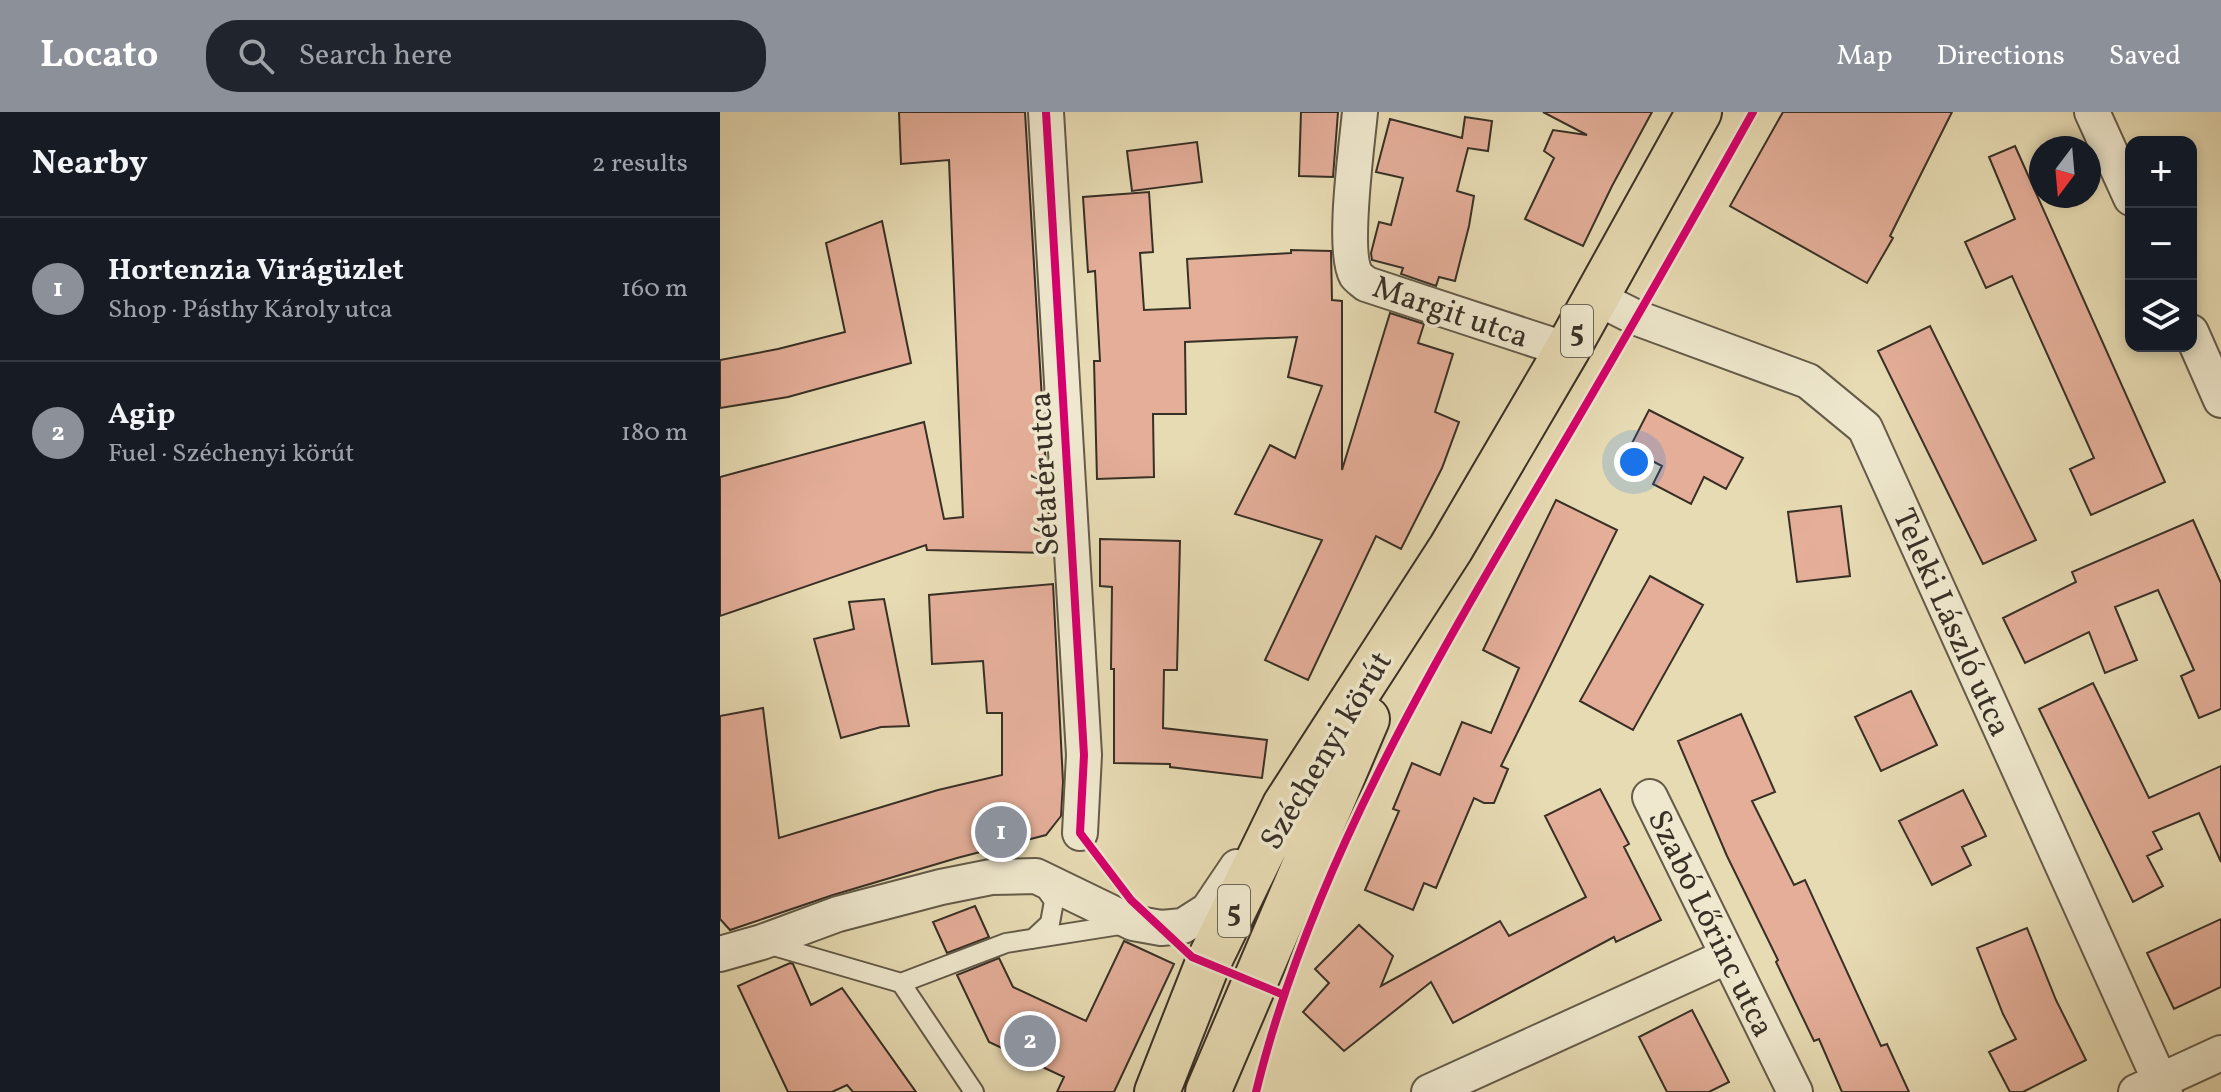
<!DOCTYPE html>
<html lang="en">
<head>
<meta charset="utf-8">
<style>
  :root { --surface:#171b24; --page:#20242c; --text:#f1f3f6; --muted:#9ea1a6; --line:#363941; --accent:#8c9099 }
  body { margin:0; font-family:Vollkorn,serif; background:var(--page); color:var(--text) }
  .controls { position:absolute; right:24px; top:24px; display:grid; overflow:hidden; border-radius:16px; box-shadow:0 4px 12px #0003 }
  .controls button { width:72px; height:72px; display:grid; place-items:center; padding:0; border:0; border-bottom:2px solid var(--line); background:var(--surface); color:var(--text); font:40px sans-serif }
  .compass { position:absolute; left:1309px; top:24px; width:72px; height:72px; border-radius:50%; background:var(--surface); box-shadow:0 4px 12px #0003; rotate:196deg }
  .you { position:absolute; left:914px; top:350px; width:28px; height:28px; margin:-20px; border:6px solid #fff; border-radius:50%; background:#1a73e8; box-shadow:0 0 0 12px #1a73e833 }
  .badge { display:grid; place-items:center; width:52px; height:52px; border-radius:50%; background:var(--accent); color:#fff; font-size:26px; font-weight:700 }
  .pin { position:absolute; translate:-50% -50%; border:4px solid #fff; box-shadow:0 2px 8px #0006 }
  .list { margin:0; padding:0; list-style:none }
  h2 { display:flex; justify-content:space-between; align-items:center; height:104px; margin:0; padding:0 32px; font-size:34px }
  h2 small { font-size:26px; font-weight:400; color:var(--muted) }
  .list li { display:grid; grid-template-columns:52px 1fr auto; gap:24px; align-items:center; box-sizing:border-box; height:144px; padding:0 32px; border-top:2px solid var(--line) }
  .list b { display:block; font-size:30px; white-space:nowrap }
  .list p { margin:0; font-size:26px; white-space:nowrap; color:var(--muted) }
  .list em { font-size:26px; font-style:normal; color:var(--muted) }
  .icon { flex:none; width:44px; height:44px; fill:none; stroke:currentColor; stroke-width:2; stroke-linecap:round; stroke-linejoin:round }
  .map { position:relative; flex:none; width:1501px; height:980px; overflow:hidden }
  header { display:flex; align-items:center; gap:48px; box-sizing:border-box; height:112px; padding:0 40px; background:var(--accent); color:#fff }
  header strong { font-size:38px }
  nav { display:flex; gap:44px; margin-inline-start:auto; font-size:28px }
  .search { width:560px; height:72px; background:var(--page); display:flex; align-items:center; gap:20px; box-sizing:border-box; padding:0 28px; border-radius:32px; color:var(--muted); font-size:30px }
  main { display:flex }
  aside { flex:1; background:var(--surface) }
  .map>svg:first-child { display:block }
  .building { fill:#e4ae99; stroke:#383026; stroke-width:2 }
  .lines { fill:none; stroke-linecap:round; stroke-linejoin:round }
  .service-casing { stroke:#645b49; stroke-width:22 }
  .minor-casing { stroke:#645b49; stroke-width:38 }
  .primary-casing { stroke:#383026; stroke-width:48 }
  .service { stroke:#efe8ce; stroke-width:18 }
  .minor { stroke:#efe8ce; stroke-width:34 }
  .primary { stroke:#e7dbb3; stroke-width:44 }
  .cycleway-casing { stroke:#efe8ce; stroke-width:13 }
  .cycleway { stroke:#d6006c; stroke-width:8 }
  .labels { text-anchor:middle; stroke-width:7; stroke-linejoin:round; paint-order:stroke }
  .shield { fill:#efe8ce; stroke:#6f6758; stroke-width:2 }
  .shield-label { font-size:30px; font-weight:bold; fill:#383026 }
  .street-label { font-size:32px; fill:#383026; stroke:#efe8ce }
</style>
</head>
<body>
<header>
<strong>Locato</strong>
<div class="search"><svg class="icon" aria-label="search" viewBox="0 0 24 24"><circle cx="10" cy="10" r="6"/><path d="M15 15l6 6"/></svg>Search here</div>
<nav><a>Map</a><a>Directions</a><a>Saved</a></nav>
</header>
<main>
<aside>
<h2>Nearby<small>2 results</small></h2>
<ul class="list">
<li><span class="badge">1</span><div><b>Hortenzia Virágüzlet</b><p>Shop · Pásthy Károly utca</p></div><em>160 m</em></li>
<li><span class="badge">2</span><div><b>Agip</b><p>Fuel · Széchenyi körút</p></div><em>180 m</em></li>
</ul>
</aside>
<div class="map">
<svg width="1501" height="980" viewBox="0 0 1501 980">
  <rect width="100%" height="100%" fill="#e7dbb3"/>
  <filter id="stains"><feTurbulence type="fractalNoise" baseFrequency=".0025" numOctaves="4"/><feColorMatrix values="0 0 0 0 .2 0 0 0 0 .09 0 0 0 0 .02 0 0 0 .5 -.17"/></filter>
  <radialGradient id="worn" r=".72"><stop offset=".6" stop-color="#630" stop-opacity="0"/><stop offset="1" stop-color="#630" stop-opacity=".3"/></radialGradient>
  <path class="building" d="M179,0h126l26,441 -124,-3 -1,-5 -206,71v-139l204,-55 20,97 19,-2 -14,-357 -48,4z
    M581,0h37l-5,65 -34,-1z
    M823,0h109l-40,74 -29,60 -58,-27 29,-61 -10,-7 9,-21 34,5z
    M1063,0h169l-62,124 3,2 -26,45 -137,-77z
    M745,5l27,4 -4,30 -20,-3 -11,43 17,5 -5,30 -14,55 -16,-4 -3,9 -35,-12 2,-6 -31,-8 -1,-7 8,-31 12,3 12,-47 -27,-6 14,-53 72,19z
    M477,30l5,40 -70,9 -5,-40z
    M1295,34l150,336 -74,33 -21,-46 24,-11 -82,-182 -26,12 -21,-46 50,-23 -26,-62z
    M429,80l4,60 -13,1 4,57 46,-2 -3,-49 104,-6v-3l40,1 1,49 10,1v169l48,-157 34,11 -6,19 35,11 -18,58 24,10 -17,46 -41,81 -25,-13 -68,144 -43,-20 57,-120 -87,-26 35,-69 25,13 27,-72 -34,-9 9,-40 -112,5 1,72h-33l1,63 -57,2 -3,-118h6l-5,-90 -7,1 -5,-75z
    M162,109l29,142 -123,34 -68,11v-48l58,-11 67,-17 -19,-89z
    M1210,214l106,214 -53,24 -105,-213z
    M929,298l94,48 -17,31 -22,-12 -13,27 -38,-20 9,-18 -33,-17z
    M836,388l61,30 -116,236 7,3 -14,34h-10l-10,-5 -38,90 -12,-5 -11,27 -48,-20 34,-79 -6,-2 19,-46 28,12 22,-53 29,11 28,-65 -36,-18z
    M1121,394l9,70 -53,6 -9,-70z
    M1473,408l28,63v126l-22,9 -18,-42 13,-6 -36,-80 -43,17 22,53 -32,13 -16,-41 -64,31 -22,-45 73,-36 -4,-10z
    M380,427l80,2 -3,129h-13l-1,58 104,12 -5,38 -92,-11v-3l-56,-1v-94h-3l1,-82 -12,-1z
    M930,464l53,29 -70,125 -53,-29z
    M333,472l10,198 -2,34 -15,19 -89,23 -124,37 -103,35 -10,-11v-203l43,-8 16,130 159,-48 64,-15v-62h-15l-4,-52 -51,3 -3,-69z
    M164,487l25,127 -28,1 -40,11 -27,-99 40,-10 -5,-27z
    M1373,571l56,115 72,-32v96l-22,-49 -46,19 9,17 -15,7 16,30 -30,16 -94,-193z
    M1191,579l26,54 -56,26 -26,-54z
    M1021,602l34,78 -23,9 42,84 11,-5 76,166 6,-2 22,48h-67l-23,-53 -5,2 -38,-79 2,-2 -51,-104 -49,-115z
    M880,677l29,55 -5,3 37,73 -45,22 -2,-5 -161,86 -22,-41 -87,69 -41,-39 26,-29 -14,-14 44,-44 34,31 -12,30 119,-65 9,15 77,-39 -41,-81z
    M1243,678l23,46 -24,11 9,18 -39,20 -33,-64z
    M255,794l14,31 -42,16 -14,-31z
    M1501,807v68l-47,22 -27,-56z
    M1307,816l29,72 30,60 -63,32h-13l-21,-40 27,-13 -13,-25 -26,-66z
    M404,829l50,23 -60,128h-57l7,-15 -75,-35 -32,-67 42,-17 14,29 73,34z
    M70,851l3,1 18,41 31,-17 74,104h-63l-6,-7 -15,7h-44l-50,-106z
    M972,898l37,72 -20,10h-42l-28,-55z"/>
  <g class="lines">
    <g class="service-casing">
      <path id="service" d="M313,827l17,-16 4,-22 -12,-17
        M47,832l134,39 105,-40 120,-19
        M181,871l73,109"/>
    </g>
    <g class="minor-casing">
      <path id="minor" d="M326,0l38,643 -4,78
        M640,0c-3,32 -18,139 -4,163 2,3 8,7 10,9l201,66
        M1372,0l39,86
        M875,185l42,21 171,63 57,47 300,664
        M1471,220l30,68
        M930,685l145,295
        M0,842l42,-12 76,-28 103,-27 50,-10 45,-1 97,47 28,5 22,-2 25,-16 29,-43
        M709,980l299,-136
        M1416,980l85,-39"/>
    </g>
    <g class="primary-casing">
      <path id="primary" d="M437,980l50,-127 78,-160 166,-257 116,-198 132,-238
        M488,980l159,-373"/>
    </g>
    <use href="#service" class="service"/>
    <use href="#minor" class="minor"/>
    <use href="#primary" class="primary"/>
    <g class="cycleway-casing">
      <path id="cycleway" d="M326,0l38,643 -4,78 51,67 61,57 92,38
        M536,980c54,-222 180,-433 295,-628 69,-116 136,-234 202,-352"/>
    </g>
    <use href="#cycleway" class="cycleway"/>
  </g>
  <g class="labels">
    <g class="shield">
      <rect x="841" y="193" width="32" height="52" rx="6"/>
      <rect x="498" y="773" width="32" height="52" rx="6"/>
    </g>
    <g class="shield-label">
      <text x="857" y="229">5</text>
      <text x="514" y="809">5</text>
    </g>
    <g class="street-label">
      <text transform="translate(731 199) rotate(19)" y="11">Margit utca</text>
      <text transform="translate(323 362) rotate(-93)" y="11">Sétatér utca</text>
      <text transform="translate(1233 510) rotate(66)" y="11">Teleki László utca</text>
      <text transform="translate(605 638) rotate(-59)" y="11">Széchenyi körút</text>
      <text transform="translate(992 811) rotate(64)" y="11">Szabó Lőrinc utca</text>
    </g>
  </g>
  <rect width="100%" height="100%" filter="url(#stains)"/>
  <rect width="100%" height="100%" fill="url(#worn)"/>
</svg>
<div class="controls">
<button>+</button>
<button>−</button>
<button><svg class="icon" aria-label="layers" viewBox="0 0 24 24"><path d="M12 4l9 5-9 5-9-5zM3 14l9 5 9-5"/></svg></button>
</div>
<svg class="compass" viewBox="-18 -18 36 36"><path d="M0-13l5 13h-10z" fill="#e53935"/><path d="M0 13l5-13h-10z" fill="#9ea1a6"/></svg>
<div class="you"></div>
<div class="pin badge" style="left:281px;top:720px">1</div>
<div class="pin badge" style="left:310px;top:929px">2</div>
</div>
</main>
</body>
</html>
